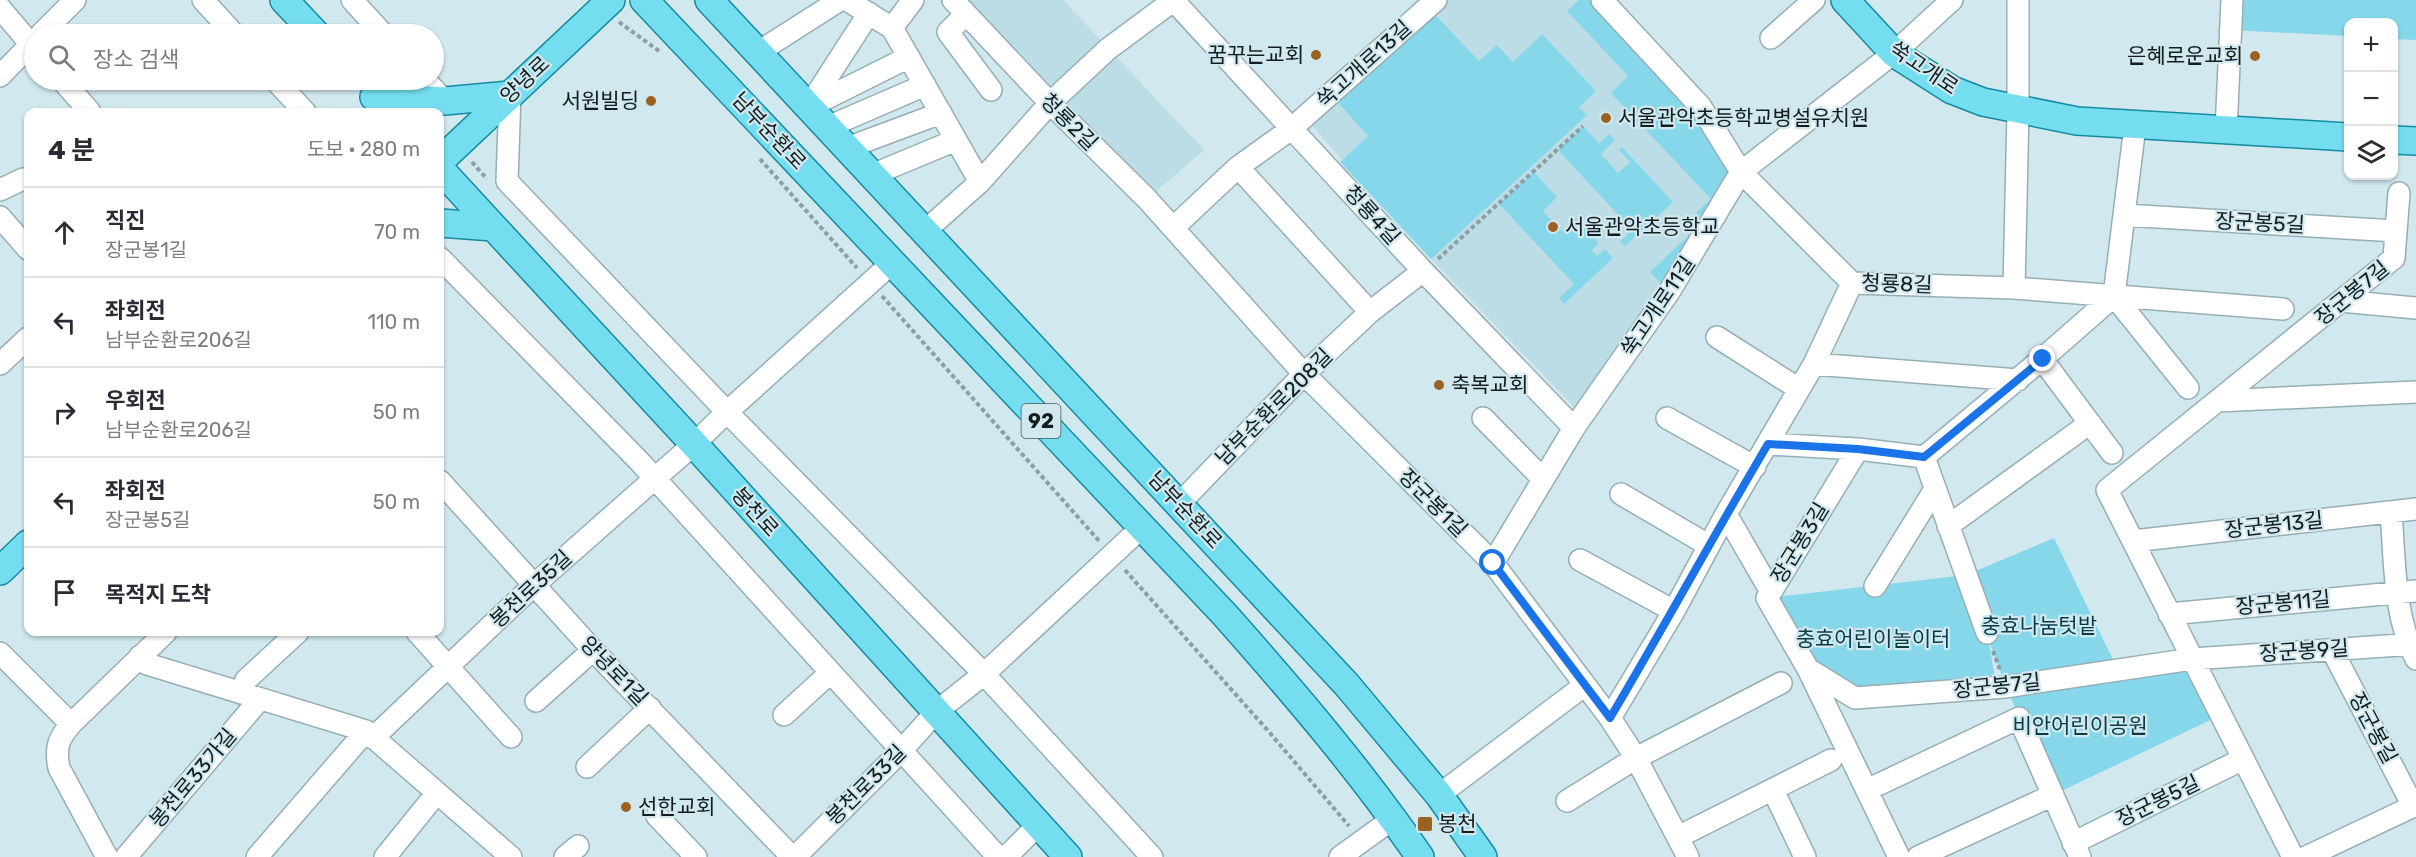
<!DOCTYPE html>
<html lang="ko">
<head>
<meta charset="utf-8">
<style>
  :root { --surface:#fff; --page:#f7f7f7; --text:#2b2b33; --muted:#7c7c81; --line:#e1e1e2 }
  body { margin:0; font-family:Rubik,"Noto Sans KR",sans-serif; background:var(--page); color:var(--text) }
  .controls { position:absolute; right:18px; top:18px; display:grid; overflow:hidden; border-radius:12px; box-shadow:0 2px 4px #0004 }
  .controls button { width:54px; height:54px; display:grid; place-items:center; padding:0; border:0; border-bottom:2px solid var(--line); background:var(--surface); color:var(--text); font:30px sans-serif }
  .stop { position:absolute; width:18px; height:18px; margin:-14px; border:4px solid #1a73e8; border-radius:50%; background:#fff }
  .stop.end { background:#1a73e8; border-color:#fff; box-shadow:0 2px 6px #0008 }
  .list { margin:0; padding:0; list-style:none }
  h2 { display:flex; justify-content:space-between; align-items:center; height:78px; margin:0; padding:0 24px; font-size:26px }
  h2 small { font-size:20px; font-weight:400; color:var(--muted) }
  .list li { display:grid; grid-template-columns:39px 1fr auto; gap:18px; align-items:center; box-sizing:border-box; height:90px; padding:0 24px; border-top:2px solid var(--line) }
  .list b { display:block; font-size:22px; white-space:nowrap }
  .list p { margin:0; font-size:20px; white-space:nowrap; color:var(--muted) }
  .list em { font-size:20px; font-style:normal; color:var(--muted) }
  .icon { flex:none; width:33px; height:33px; fill:none; stroke:currentColor; stroke-width:2; stroke-linecap:round; stroke-linejoin:round }
  .map { position:relative; flex:none; width:2416px; height:857px; overflow:hidden }
  .search { position:absolute; background:var(--surface); box-shadow:0 2px 4px #0004; left:24px; top:24px; width:420px; height:66px; display:flex; align-items:center; gap:15px; box-sizing:border-box; padding:0 21px; border-radius:33px; color:var(--muted); font-size:22px }
  .panel { position:absolute; background:var(--surface); box-shadow:0 2px 4px #0004; left:24px; top:108px; width:420px; height:528px; border-radius:12px }
  .map>svg:first-child { display:block }
  .built { fill:#bddde6 }
  .green { fill:#87d7eb }
  .lines { fill:none; stroke-linecap:round; stroke-linejoin:round }
  .minor-casing { stroke:#96aeb4; stroke-width:24 }
  .major-casing { stroke:#168ba0; stroke-width:30 }
  .path { stroke:#8c9fa4; stroke-width:4; stroke-dasharray:4.5 3; stroke-linecap:butt }
  .minor { stroke:#fff; stroke-width:21 }
  .major { stroke:#74ddf0; stroke-width:27 }
  .route { stroke:#1a73e8; stroke-width:8 }
  .poi-dot { fill:#9c6221; stroke:#d0e8ee; stroke-width:2 }
  .labels { text-anchor:middle; stroke-width:4.5; stroke-linejoin:round; paint-order:stroke }
  .shield { fill:#d0e8ee; stroke:#4c595d; stroke-width:1.5 }
  .shield-label { font-size:20px; font-weight:bold; fill:#131c1f }
  .poi-label { font-size:21px; fill:#131c1f; stroke:#d0e8ee; text-anchor:start }
  .street-label { font-size:21px; fill:#131c1f; stroke:#d0e8ee }
  .park-label { font-size:21px; fill:#093b45; stroke:#d0e8ee }
</style>
</head>
<body>
<div class="map">
<svg width="2416" height="857" viewBox="0 0 2416 857">
  <rect width="100%" height="100%" fill="#d0e8ee"/>
  <path class="built" d="M954,0h109l141,150 -57,49z
    M1440,0h158l144,160 -158,257 -153,-158 -124,-139z"/>
  <path class="green" d="M1579,0h21l97,108 51,53 -83,127 -15,-16 40,-38 -7,-9 28,-26 -100,-106 17,-17 -61,-65z
    M2232,0h184v40l-22,-1v-17h-46v14l-117,-6z
    M1429,8l50,53 18,-16 16,17 29,-28 54,57 -17,16 8,8 -156,144 -91,-97 28,-26 -36,-40z
    M1583,126l16,17 10,-9 6,6 -14,14 17,19 12,-11 -11,-12 3,-3 51,55 -48,44 -5,-5 12,-11 -74,-80z
    M1534,172l23,25 -14,14 19,20 14,-13 23,25 -8,8 6,5 8,-7 8,9 -49,46 -5,-6 15,-14 -75,-80z
    M2054,538l64,132 74,-11 29,56 -168,80 -47,-108 -18,-49 7,39 -136,17 -47,-29 -45,-67 199,-23z"/>
  <g class="lines">
    <g class="minor-casing">
      <path id="minor" d="M203,0l31,34
        M352,0l31,34
        M847,0l45,28 88,154
        M953,0l97,103 97,96 157,175 189,189 117,155 26,40 52,99
        M1173,0l250,271 151,157
        M1602,0l99,107 40,65 111,111 162,5 269,21
        M0,8l34,40
        M966,14l-18,18 43,58
        M892,28l21,-28
        M41,34l34,-34
        M1771,38l43,-38
        M757,53l83,-53
        M0,76l34,-35
        M62,80l28,32
        M275,80l30,32
        M425,80l20,21
        M510,95l-3,86 220,231 257,262 168,183
        M809,106l60,-93
        M809,107l100,-50
        M828,127l97,-42
        M2226,131l6,-131
        M847,148l94,-35
        M1238,167l132,145
        M872,175l84,-35
        M0,190l23,-11h5
        M2124,215l272,16
        M0,217l28,32
        M1173,228l65,-61 53,-38 145,-129
        M925,231l55,-49 70,-79 58,-54 66,-49
        M440,258l199,203 359,396
        M2014,288l4,-177v-111
        M2114,296l74,92
        M2341,301l75,7
        M1717,337l82,52
        M2042,359l70,94
        M0,364l28,-26
        M1814,364l204,16
        M2217,401l199,-9
        M1483,418l60,61
        M1667,418l88,49
        M1768,444l90,5 66,8
        M440,481l153,169 199,207
        M1621,494l87,51
        M1179,504l125,-130 66,-62 53,-41
        M2391,512c4,48 2,103 25,147
        M1726,514l45,78 87,-143
        M1948,526l142,-103
        M2133,541l283,-32
        M1580,560l94,51
        M1493,563l81,-135 95,-136 72,-120 153,-119 58,-53
        M1875,586l60,-97
        M1767,598l41,71 91,188
        M2169,614l247,-23
        M417,632l94,105
        M1987,633l-63,-176 118,-98 72,-63 21,-170
        M2332,650l81,156
        M0,653l71,71c-13,15 -16,24 -12,44l48,89
        M140,656l7,8 219,67 145,126
        M1808,669l47,29 150,-11 187,-28 224,-15
        M241,693l5,-13 52,-48
        M536,701l57,-51
        M784,715l46,-42
        M1610,718l64,-107 52,-97 88,-150 38,-81
        M71,724l95,-92
        M373,738l161,-153 160,-141 33,-32 165,-149
        M587,767l63,-59
        M1773,790l32,67
        M1867,790l152,-72 61,139
        M1439,795l146,-110
        M1567,801l69,-43 145,-75
        M657,816l39,41
        M1678,837l153,-77
        M2073,843l170,-84
        M126,857l134,-158
        M257,857l109,-126
        M385,857l51,-63
        M565,857l13,-11
        M795,857l105,-105 36,-40 48,-38 157,-146
        M1006,857l32,-32
        M1340,857l54,-39
        M1918,857l135,-62
        M2293,857l-186,-367 287,-232 5,-65
        M2306,857l110,-52"/>
    </g>
    <g class="major-casing">
      <path id="major" d="M284,0l32,34
        M644,0l581,615c69,78 136,156 195,242
        M709,0l638,685 92,110 44,62
        M1845,0l49,53 58,37 31,12 94,19 271,16
        M374,97l71,4 65,-6
        M2394,140l22,1
        M440,161l171,-161
        M440,169l254,275 374,413
        M440,223l53,4
        M0,571l28,-27"/>
    </g>
    <path class="path" d="M619,22l40,29
      M760,159l97,109
      M472,162l15,17
      M1438,259l145,-133
      M882,296l218,246
      M1125,570l145,163 79,93
      M1993,651l7,19"/>
    <use href="#minor" class="minor"/>
    <use href="#major" class="major"/>
  </g>
  <g class="lines">
    <path class="route" d="M1493,563l117,155c54,-91 104,-183 158,-274l90,5 66,8 119,-98"/>
  </g>
  <g class="poi-dot">
    <circle cx="1316" cy="55" r="6"/>
    <circle cx="2255" cy="56" r="6"/>
    <circle cx="651" cy="101" r="6"/>
    <circle cx="1606" cy="118" r="6"/>
    <circle cx="1553" cy="227" r="6"/>
    <circle cx="1439" cy="385" r="6"/>
    <circle cx="626" cy="807" r="6"/>
    <rect x="1417" y="816" width="16" height="16" rx="3"/>
  </g>
  <g class="labels">
    <rect class="shield" x="1021.5" y="404" width="39" height="34" rx="4.5"/>
    <g class="shield-label">
      <text x="1041" y="428">92</text>
    </g>
    <g class="poi-label">
      <text x="1304" y="62" text-anchor="end">꿈꾸는교회</text>
      <text x="2243" y="63" text-anchor="end">은혜로운교회</text>
      <text x="639" y="108" text-anchor="end">서원빌딩</text>
      <text x="1618" y="125">서울관악초등학교병설유치원</text>
      <text x="1565" y="234">서울관악초등학교</text>
      <text x="1451" y="392">축복교회</text>
      <text x="638" y="814">선한교회</text>
      <text x="1438" y="831">봉천</text>
    </g>
    <g class="street-label">
      <text transform="translate(1364 64) rotate(-42)" y="7">쑥고개로13길</text>
      <text transform="translate(1924 68) rotate(34)" y="7">쑥고개로</text>
      <text transform="translate(525 80) rotate(-43)" y="7">양녕로</text>
      <text transform="translate(1069 122) rotate(45)" y="7">청룡2길</text>
      <text transform="translate(769 131) rotate(47)" y="7">남부순환로</text>
      <text transform="translate(1372 215) rotate(48)" y="7">청룡4길</text>
      <text transform="translate(2260 223) rotate(3)" y="7">장군봉5길</text>
      <text transform="translate(1897 284) rotate(2)" y="7">청룡8길</text>
      <text transform="translate(2352 293) rotate(-39)" y="7">장군봉7길</text>
      <text transform="translate(1658 306) rotate(-56)" y="7">쑥고개로11길</text>
      <text transform="translate(1274 407) rotate(-45)" y="7">남부순환로208길</text>
      <text transform="translate(1433 503) rotate(45)" y="7">장군봉1길</text>
      <text transform="translate(1185 510) rotate(47)" y="7">남부순환로</text>
      <text transform="translate(755 512) rotate(48)" y="7">봉천로</text>
      <text transform="translate(2274 525) rotate(-6)" y="7">장군봉13길</text>
      <text transform="translate(1800 543) rotate(-59)" y="7">장군봉3길</text>
      <text transform="translate(531 589) rotate(-43)" y="7">봉천로35길</text>
      <text transform="translate(2283 603) rotate(-5)" y="7">장군봉11길</text>
      <text transform="translate(2304 651) rotate(-4)" y="7">장군봉9길</text>
      <text transform="translate(614 671) rotate(46)" y="7">양녕로1길</text>
      <text transform="translate(1997 686) rotate(-6)" y="7">장군봉7길</text>
      <text transform="translate(2373 728) rotate(62)" y="7">장군봉길</text>
      <text transform="translate(193 778) rotate(-50)" y="7">봉천로33가길</text>
      <text transform="translate(866 785) rotate(-45)" y="7">봉천로33길</text>
      <text transform="translate(2158 801) rotate(-26)" y="7">장군봉5길</text>
    </g>
    <g class="park-label">
      <text x="2039" y="633">충효나눔텃밭</text>
      <text x="1873" y="646">충효어린이놀이터</text>
      <text x="2080" y="733">비안어린이공원</text>
    </g>
  </g>
</svg>
<div class="controls">
<button>+</button>
<button>−</button>
<button><svg class="icon" aria-label="layers" viewBox="0 0 24 24"><path d="M12 4l9 5-9 5-9-5zM3 14l9 5 9-5"/></svg></button>
</div>
<div class="stop" style="left:1493px;top:563px"></div>
<div class="stop end" style="left:2043px;top:359px"></div>
<div class="search"><svg class="icon" aria-label="search" viewBox="0 0 24 24"><circle cx="10" cy="10" r="6"/><path d="M15 15l6 6"/></svg>장소 검색</div>
<section class="panel">
<h2>4 분<small>도보 · 280 m</small></h2>
<ul class="list">
<li><svg class="icon" aria-label="ahead" viewBox="0 0 24 24"><path d="M12 20V5M6 11l6-6 6 6"/></svg><div><b>직진</b><p>장군봉1길</p></div><em>70 m</em></li>
<li><svg class="icon" aria-label="left" viewBox="0 0 24 24"><path d="M17 20v-9H6M10 6l-5 5 5 5"/></svg><div><b>좌회전</b><p>남부순환로206길</p></div><em>110 m</em></li>
<li><svg class="icon" aria-label="right" viewBox="0 0 24 24"><path d="M7 20v-9h11M14 6l5 5-5 5"/></svg><div><b>우회전</b><p>남부순환로206길</p></div><em>50 m</em></li>
<li><svg class="icon" aria-label="left" viewBox="0 0 24 24"><path d="M17 20v-9H6M10 6l-5 5 5 5"/></svg><div><b>좌회전</b><p>장군봉5길</p></div><em>50 m</em></li>
<li><svg class="icon" aria-label="arrive" viewBox="0 0 24 24"><path d="M6 21V4h12l-3 4 3 4H6"/></svg><div><b>목적지 도착</b></div></li>
</ul>
</section>
</div>
</body>
</html>
